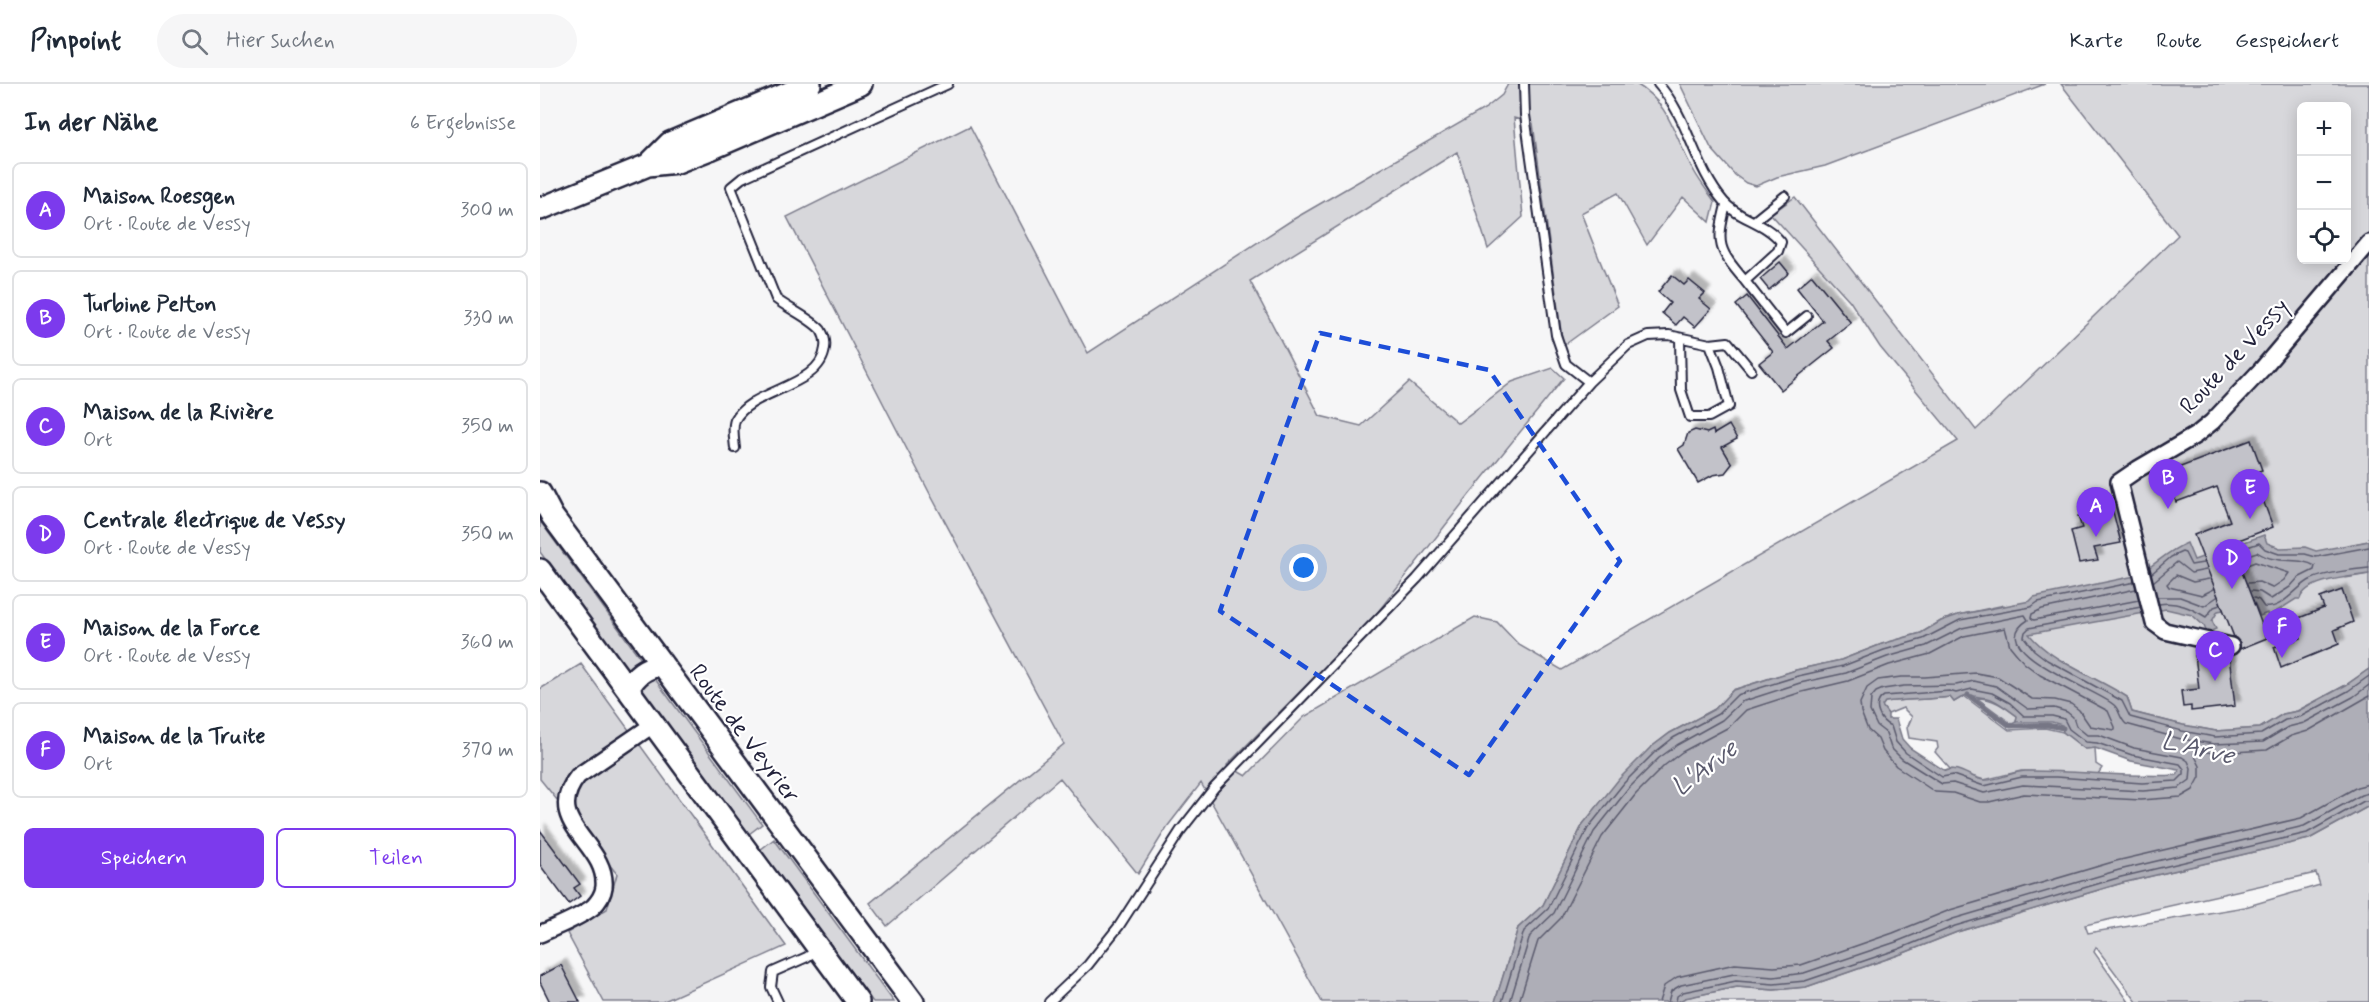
<!DOCTYPE html>
<html lang="de">
<head>
<meta charset="utf-8">
<style>
  :root { --surface:#fff; --page:#f6f6f7; --text:#1f2937; --muted:#747a83; --line:#e0e1e3; --accent:#7c3aed }
  body { margin:0; font-family:Mynerve,sans-serif; background:var(--page); color:var(--text) }
  .controls { position:absolute; right:18px; top:18px; display:grid; overflow:hidden; border-radius:9px; box-shadow:0 3px 15px #0003 }
  .controls button { width:54px; height:54px; display:grid; place-items:center; padding:0; border:0; border-bottom:2px solid var(--line); background:var(--surface); color:var(--text); font:30px sans-serif }
  .you { position:absolute; left:764px; top:484px; width:21px; height:21px; margin:-15px; border:4px solid #fff; border-radius:50%; background:#1a73e8; box-shadow:0 0 0 9px #1a73e833 }
  .badge { display:grid; place-items:center; width:39px; height:39px; border-radius:50%; background:var(--accent); color:#fff; font-size:20px; font-weight:700 }
  .pin { position:absolute; translate:-50% -50px; filter:drop-shadow(0 2px 3px #0008) }
  .pin::after { content:''; position:absolute; top:32px; width:21px; height:18px; background:inherit; clip-path:polygon(0 0,100% 0,50% 100%) }
  .list { margin:0; padding:0; list-style:none }
  h2 { display:flex; justify-content:space-between; align-items:center; height:78px; margin:0; padding:0 24px; font-size:26px }
  h2 small { font-size:20px; font-weight:400; color:var(--muted) }
  .list li { display:grid; grid-template-columns:39px 1fr auto; gap:18px; align-items:center; box-sizing:border-box; height:96px; margin:0 12px 12px; padding:0 12px; border:2px solid var(--line); border-radius:9px }
  .list b { display:block; font-size:22px; white-space:nowrap }
  .list p { margin:0; font-size:20px; white-space:nowrap; color:var(--muted) }
  .list em { font-size:20px; font-style:normal; color:var(--muted) }
  .actions { display:flex; gap:12px; padding:18px 24px }
  .actions a { flex:1; padding:14px 0; border:2px solid var(--accent); border-radius:9px; text-align:center; font-size:21px; color:var(--accent) }
  .actions .main { background:var(--accent); color:#fff }
  .icon { flex:none; width:33px; height:33px; fill:none; stroke:currentColor; stroke-width:2; stroke-linecap:round; stroke-linejoin:round }
  .map { position:relative; flex:none; width:1829px; height:918px; overflow:hidden }
  header { display:flex; align-items:center; gap:36px; box-sizing:border-box; height:84px; padding:0 30px; background:var(--surface); border-bottom:2px solid var(--line) }
  header strong { font-size:28px }
  nav { display:flex; gap:33px; margin-inline-start:auto; font-size:21px }
  .search { width:420px; height:54px; background:var(--page); display:flex; align-items:center; gap:15px; box-sizing:border-box; padding:0 21px; border-radius:33px; color:var(--muted); font-size:22px }
  main { display:flex }
  aside { flex:1; background:var(--surface) }
  .map>svg:first-child { display:block }
  .green { fill:#d7d7db; stroke:#7c7c8b; stroke-width:1.5; fill-rule:evenodd }
  .water { fill:#aeaeb7; stroke:#767685; stroke-width:1.5; fill-rule:evenodd }
  .lines { fill:none; stroke-linecap:round; stroke-linejoin:round }
  .shore { stroke:#5a5a6d; stroke-width:1.5 }
  .stream { stroke:#767685; stroke-width:5 }
  .building { fill:#c2c2c9; stroke:#22223b; stroke-width:1.5; filter:url(#shadow) }
  .lane-casing { stroke:#22223b; stroke-width:12 }
  .street-casing { stroke:#22223b; stroke-width:20 }
  .secondary-casing { stroke:#22223b; stroke-width:26 }
  .lane { stroke:#fff; stroke-width:8 }
  .street { stroke:#fff; stroke-width:15 }
  .secondary { stroke:#fff; stroke-width:21 }
  .marked { fill:none; stroke:#1d4ed8; stroke-width:4.5; stroke-dasharray:12 8; stroke-linejoin:round }
  .labels { text-anchor:middle; stroke-width:4.5; stroke-linejoin:round; paint-order:stroke }
  .street-label { font-size:24px; fill:#22223b; stroke:#fff }
  .water-label { font-size:26px; font-style:italic; fill:#5a5a6d; stroke:#fff }
</style>
</head>
<body>
<header>
<strong>Pinpoint</strong>
<div class="search"><svg class="icon" aria-label="search" viewBox="0 0 24 24"><circle cx="10" cy="10" r="6"/><path d="M15 15l6 6"/></svg>Hier suchen</div>
<nav><a>Karte</a><a>Route</a><a>Gespeichert</a></nav>
</header>
<main>
<aside>
<h2>In der Nähe<small>6 Ergebnisse</small></h2>
<ul class="list">
<li><span class="badge">A</span><div><b>Maison Roesgen</b><p>Ort · Route de Vessy</p></div><em>300 m</em></li>
<li><span class="badge">B</span><div><b>Turbine Pelton</b><p>Ort · Route de Vessy</p></div><em>330 m</em></li>
<li><span class="badge">C</span><div><b>Maison de la Rivière</b><p>Ort</p></div><em>350 m</em></li>
<li><span class="badge">D</span><div><b>Centrale électrique de Vessy</b><p>Ort · Route de Vessy</p></div><em>350 m</em></li>
<li><span class="badge">E</span><div><b>Maison de la Force</b><p>Ort · Route de Vessy</p></div><em>360 m</em></li>
<li><span class="badge">F</span><div><b>Maison de la Truite</b><p>Ort</p></div><em>370 m</em></li>
</ul>
<div class="actions"><a class="main">Speichern</a><a>Teilen</a></div>
</aside>
<div class="map">
<svg width="1829" height="918" viewBox="0 0 1829 918">
  <defs>
    <filter id="shadow"><feDropShadow dx="5.5" dy="-5.5" stdDeviation="1.5" flood-color="#0004"/></filter>
  </defs>
  <rect width="100%" height="100%" fill="#f6f6f7"/>
  <filter id="ink" filterUnits="userSpaceOnUse"><feTurbulence type="fractalNoise" baseFrequency=".0167" numOctaves="2"/><feDisplacementMap in="SourceGraphic" scale="12" xChannelSelector="R" yChannelSelector="G"/><feConvolveMatrix kernelMatrix="1 2 1 2 8 2 1 2 1" color-interpolation-filters="sRGB"/></filter>
  <g filter="url(#ink)">
    <path class="green" d="M968,0h128c36,21 38,54 58,87 6,11 14,21 21,31l-5,20 -27,-25 -36,48 -29,-52 -37,20 37,93 -55,40 -30,-223 -19,-5 9,99 -35,32 -31,-97 -207,129 70,135 41,10 48,-44 49,41 54,-41 41,-14 11,10 -95,117 -95,122 -147,148 19,11 58,-59 171,-100 22,5 22,23 43,25 396,-229 -78,-94 -30,-46 -79,-87 24,-17 181,233 202,-195 -117,-151h308v457l-30,6 7,31 23,-4v95l-23,16 -49,26 -14,3 -23,14 -44,3 -33,-6 -51,-13 -5,-15 -76,-42 -13,-9 -34,-41 -46,10 -17,6 -20,12 -39,11 -41,16 -45,10 -63,20 -18,19 -45,24 -20,15 -67,76 -40,81 -25,23 -23,74h-173l-121,-219 -34,44 -29,47 -78,-96 -173,148 -17,-23 194,-159 -135,-252 -142,-275 183,-91 118,227 204,-133 194,-112 16,-13zM1762,22h44v154h-44z
      M1140,0h365l-220,82 -48,11 -21,9 -10,-3 -11,-8 -24,-27z
      M0,437l101,138 -8,4 -6,8 -87,-119z
      M41,580l205,282 -124,56h-58l-37,-69 40,-24 10,-35 -77,-95v-90z
      M115,595l107,145 -13,10 -108,-145 6,-8z
      M1424,612l45,34 36,-2 18,4 22,17 10,-1 1,16 6,4 -4,6 -77,-3 -37,9 -34,-11 -15,-17 3,-4 -1,-6 -28,-4 -2,-10 5,-11 -9,-9 -15,6 -6,-8 3,-4c21,-3 43,-2 65,-5l4,5z
      M1437,614c16,0 27,8 40,18l-1,6 -4,2z
      M1829,722v196h-232l-41,-55 -2,5 35,50h-451l6,-4 53,-11 37,3 32,-3 95,-33 56,-22 165,-49 187,-44zM1776,789l4,12 -75,22 -157,26 -3,-8z
      M234,755l120,163h-21l-113,-152z"/>
    <path class="water" d="M1724,451l3,8 13,5 25,-1 11,4 53,-10v33c-18,3 -63,5 -69,25h-4l-28,18 -1,-4 -7,3 -5,-12 -37,7 -6,10 4,8 -9,4 -3,-7 -12,-11 -26,-6 -137,25c25,30 66,42 98,63l5,15 51,13 33,6 44,-3 23,-14 15,-3 48,-26 23,-16v137l-60,33 -187,44 -165,49 -56,22 -95,33 -32,3 -37,-3 -52,11 -7,4h-183l23,-74 25,-23 40,-81 36,-45 31,-31 20,-15 45,-24 18,-19 63,-20 45,-10 41,-16 39,-11 20,-12 17,-6 72,-14 4,-4 101,-21c20,-10 30,-24 52,-33l7,17zM1432,611c7,4 13,1 19,4 9,4 18,11 26,17l-1,6h36l10,3 1,7 22,17 10,-1 36,13 48,9 -2,5c-51,3 -102,-5 -152,-4 -14,1 -28,10 -41,9 -13,-1 -26,-16 -39,-9l-35,-23 -8,-9 -6,-20h-8v-5l-6,-8 3,-4c21,-3 43,-2 65,-5l4,5 10,-6z"/>
    <g class="lines">
      <path class="shore" d="M1696,467l23,-8 6,6 14,5h26l11,3 53,-10
        M1698,474l19,-6c21,14 41,4 58,14l-1,4 -16,8 -8,9 -19,12 -11,-7 -9,-1
        M1702,483l13,-5 34,11 -5,7 -12,8 -13,-6 -11,1
        M1611,490l20,-17 11,-5 3,1 6,12 12,-2
        M1669,495l-16,3 -17,-7 -9,9 2,3 33,8 12,-6
        M1613,498l24,-20 14,11 15,-3
        M1596,505l-94,20 -10,5 -1,4 3,2 105,-20
        M1617,513h23l24,9 13,-9
        M1714,514l5,2 5,7c19,3 32,-21 48,-28 13,-6 43,-10 57,-11
        M1619,520c18,-3 32,4 47,13l8,-10 6,-2
        M1601,523l-112,21 -4,4 -1,5 10,13 13,10 75,41 8,16 52,14 33,6 46,-3 24,-14 15,-3 48,-26 21,-15
        M1434,597l22,5 32,23 26,-1 13,4 6,5 3,9 11,9h12l35,13 48,9 6,4 3,7 -1,12 -11,8 -36,3 -120,-6 -39,8 -31,-10 -11,1 -40,-25 -11,-11 -5,-15 -9,-7 -7,-15 1,-13 5,-6 7,-3 21,-3 52,-1z
        M1432,605l20,4 18,10 14,13h28l12,3 5,10 17,13 11,1 35,12 48,9 4,5v5l-7,7 -35,2 -86,-6h-34l-38,9 -31,-11 -11,2 -36,-24 -10,-11 -5,-16c-11,-4 -20,-22 -7,-30l65,-5 7,2z
        M962,918l22,-71 24,-22 40,-81 36,-45 30,-30 19,-15 45,-24 19,-19 61,-19 45,-10 41,-16 39,-11 37,-19 71,-13 7,-5 97,-20
        M970,918l20,-66 24,-23 40,-81 35,-44 30,-30 18,-13 45,-25 19,-18 59,-19 46,-10 41,-16 39,-11 36,-18 63,-13 3,5c-49,30 71,70 86,85 6,5 5,13 12,19l55,15 33,5 49,-2 25,-15 16,-4 49,-26 16,-12
        M979,918l19,-61 23,-23 41,-81 34,-43 29,-29 17,-13 47,-25 17,-17 56,-18 46,-11 41,-16 41,-11 34,-18 41,-8 5,18 14,17 16,12 68,36 7,16v3l-25,-4 -11,-16 -8,-6 -16,-4 -23,-1 -34,-22 -22,-4 -51,4h-24l-23,3 -11,8 -7,15 1,9 7,18 10,9 5,12 13,15 39,26 18,1 27,9h9l35,-8 117,6 40,-3 12,-7 7,-13v-11l-6,-12 2,-3 20,2 51,-3 24,-14 17,-5 61,-35
        M1119,918l5,-16 13,-9 58,-13 39,3 27,-2 92,-32 57,-23 166,-49 185,-43 56,-31 12,-3
        M1128,918l3,-11 10,-6 53,-11 40,3 30,-4 92,-31 57,-23 166,-49 185,-44 57,-31 8,-2
        M1136,918l1,-6 6,-4 53,-11 38,3 31,-3 94,-32 56,-23 166,-49 186,-44 57,-32h5"/>
      <path class="stream" d="M1428,611l42,31 37,-1 16,3"/>
    </g>
    <path class="building" d="M1240,178l9,11 -20,17 -9,-11z
      M1132,191l12,10 5,-5 16,13 -6,6 12,10 -16,18 -12,-10 -7,8 -14,-12 8,-10 -12,-11z
      M1272,191l39,48 -23,18 6,7 -53,42 -22,-27 14,-11 -37,-47 11,-9 41,53 35,-28 -26,-33z
      M1189,341l8,14 -15,8 10,17 -7,9 -12,2 -15,8 -20,-34 6,-4 4,-12 7,-3 12,3 6,-3 1,4z
      M1711,356l11,30 -9,3 20,54 -42,16 36,95 -27,11v-6l-6,-6 -40,-102 36,-14 -13,-34 -41,15 -11,-29z
      M1572,424l9,35 -27,5 4,12 -19,3 -8,-32 11,-3 -4,-12z
      M1802,506l11,32 -19,8 5,14 -58,24 -7,-21 27,-9 -7,-18 30,-12 -4,-10z
      M1677,569l12,3 6,50 -44,5v-5l-8,1 -2,-16 18,-2 -4,-34z
      M0,746l40,54 -6,4 6,8 -11,8 -29,-39z
      M21,881l19,37h-30l-10,-20v-6z"/>
    <g class="lines">
      <g class="lane-casing">
        <path id="lane" d="M984,0l1,31 31,220 10,29 23,18 39,-37 20,-9 21,-1 41,9 18,-2 23,28
          M1118,0c31,34 36,83 66,118 14,17 42,20 57,40l-3,9 -33,30c-27,-32 -29,-36 -19,-76
          M1214,137l31,-25
          M1205,197l41,52 21,-17
          M1140,254l1,52 9,27h19l20,-11 -10,-39 -9,-23
          M195,364c-1,-9 -3,-20 0,-28 15,-31 86,-32 90,-72 1,-6 -1,-13 -4,-18 -11,-12 -32,-21 -45,-31l-45,-112 11,-9 206,-94
          M238,918l-7,-15 2,-15 34,-15 11,-8
          M509,918l39,-37 31,-39 62,-96 33,-42 203,-209 172,-197"/>
      </g>
      <g class="street-casing">
        <path id="street" d="M1691,562l-66,-15 -11,-8 -35,-141 19,-13 58,-34 16,-13 50,-53 107,-126
          M0,850c17,-8 39,-16 53,-27 6,-6 10,-12 11,-20 4,-44 -64,-64 -26,-111l76,-52"/>
      </g>
      <g class="secondary-casing">
        <path id="secondary" d="M108,81l22,-22 140,-59
          M0,125l108,-44 29,-3 33,-13 151,-65
          M0,409l12,23 361,486
          M0,486l318,432
          M88,605c8,-15 17,-21 34,-25"/>
      </g>
      <use href="#lane" class="lane"/>
      <use href="#street" class="street"/>
      <use href="#secondary" class="secondary"/>
    </g>
  </g>
  <path class="marked" d="M780,249l169,37 131,191 -151,214 -249,-164z"/>
  <g class="labels">
    <g class="street-label">
      <text transform="translate(1694 272) rotate(-47)" y="8">Route de Vessy</text>
      <text transform="translate(205 649) rotate(53)" y="8">Route de Veyrier</text>
    </g>
    <g class="water-label">
      <text transform="translate(1658 663) rotate(13)" y="9">L'Arve</text>
      <text transform="translate(1164 683) rotate(-37)" y="9">L'Arve</text>
    </g>
  </g>
</svg>
<div class="controls">
<button>+</button>
<button>−</button>
<button><svg class="icon" aria-label="locate" viewBox="0 0 24 24"><circle cx="12" cy="12" r="6"/><path d="M12 2v4M12 18v4M2 12h4M18 12h4"/></svg></button>
</div>
<div class="you"></div>
<div class="pin badge" style="left:1556px;top:453px">A</div>
<div class="pin badge" style="left:1628px;top:425px">B</div>
<div class="pin badge" style="left:1675px;top:597px">C</div>
<div class="pin badge" style="left:1692px;top:505px">D</div>
<div class="pin badge" style="left:1710px;top:435px">E</div>
<div class="pin badge" style="left:1742px;top:574px">F</div>
</div>
</main>
</body>
</html>
